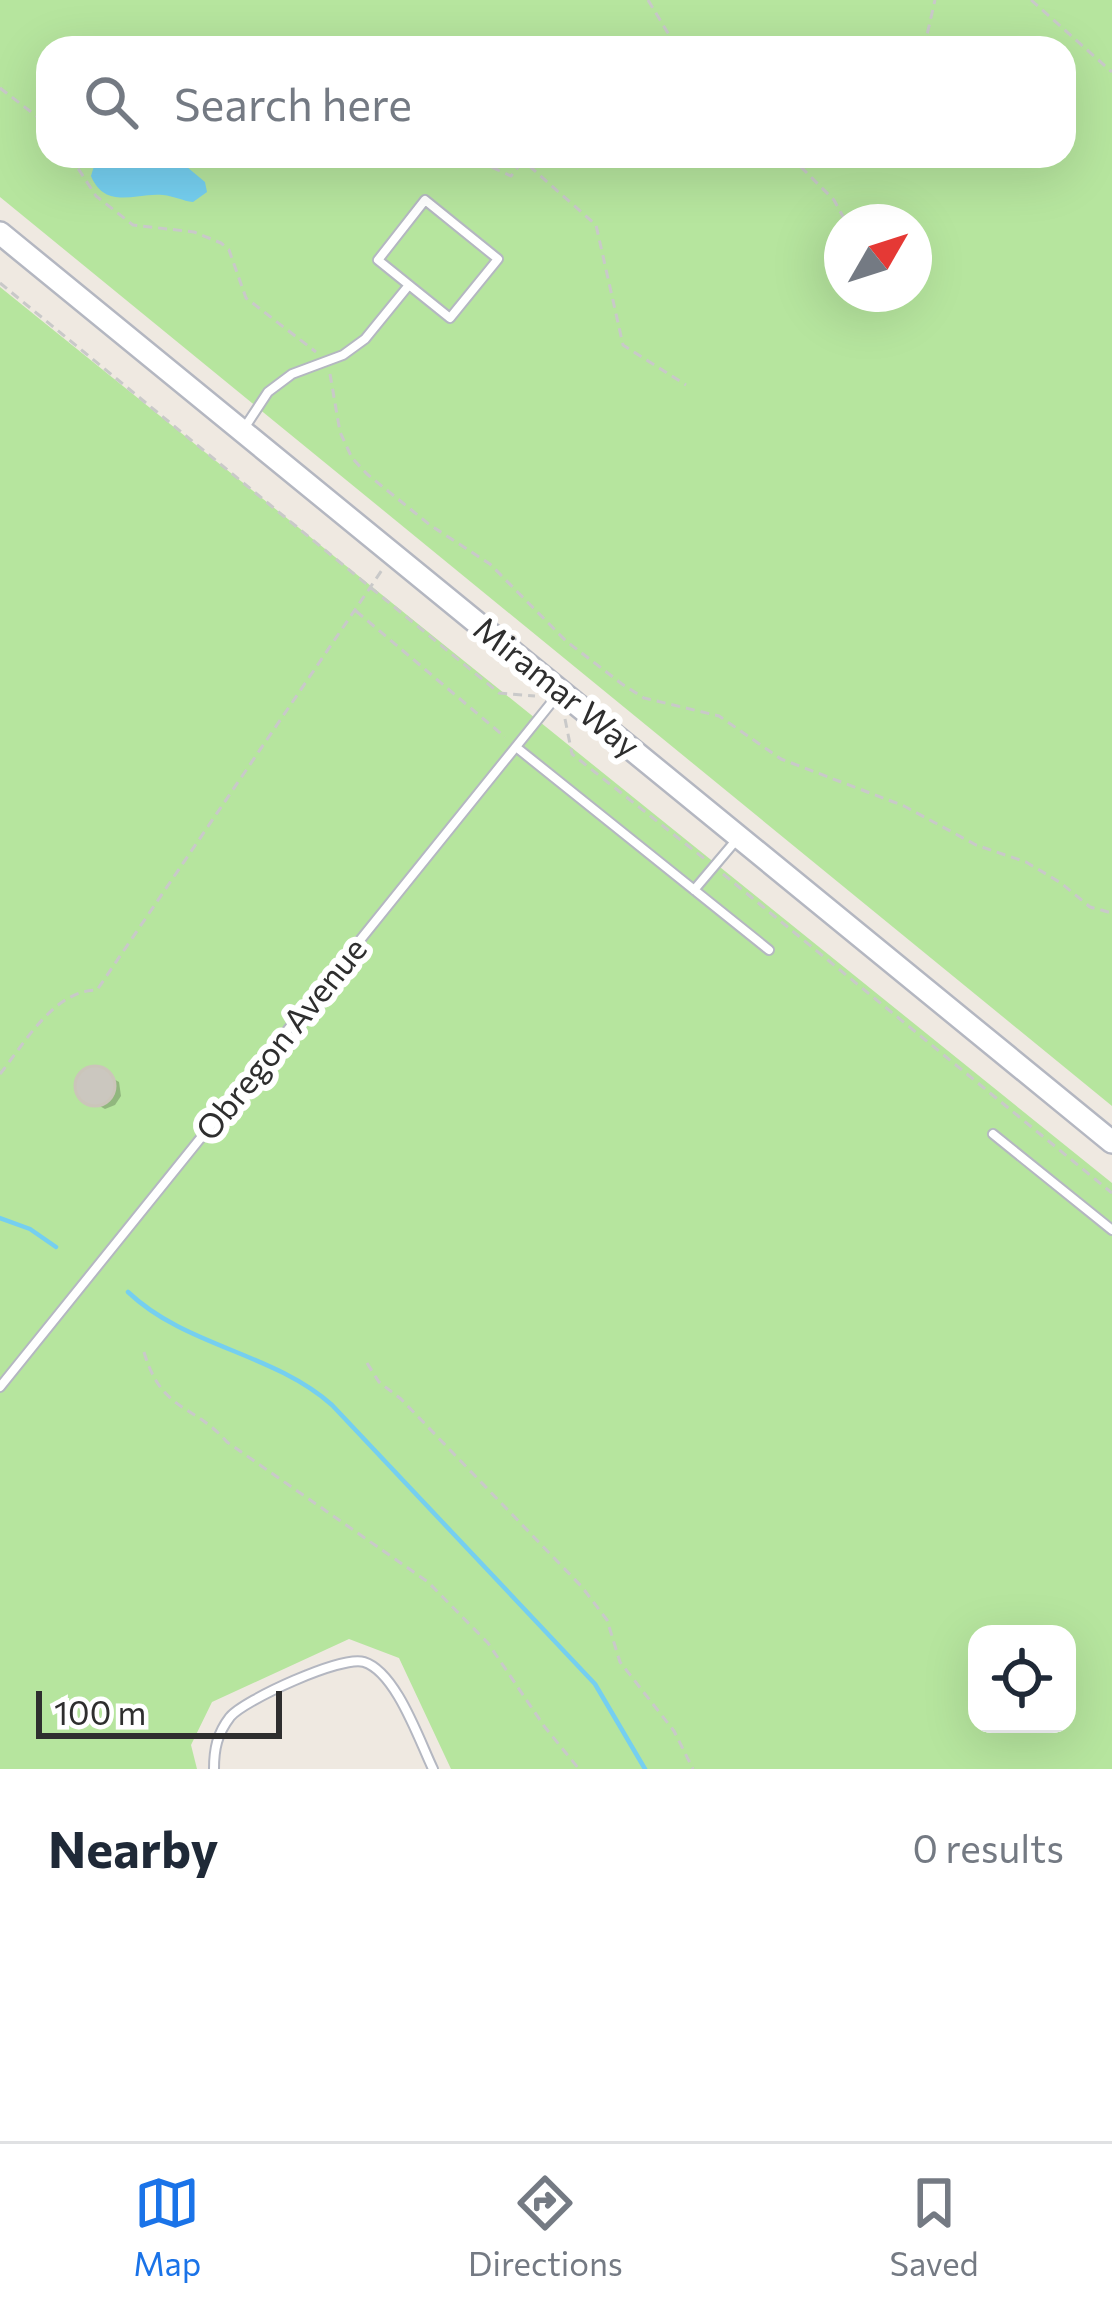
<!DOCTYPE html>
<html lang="en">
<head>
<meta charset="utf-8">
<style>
  :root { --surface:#fff; --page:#f2f2f3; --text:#1f2937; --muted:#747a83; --line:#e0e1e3; --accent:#1a73e8 }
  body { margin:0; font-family:Commissioner,sans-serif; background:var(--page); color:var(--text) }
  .controls { position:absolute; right:36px; bottom:36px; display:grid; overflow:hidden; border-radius:24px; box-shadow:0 12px 48px #0002 }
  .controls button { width:108px; height:108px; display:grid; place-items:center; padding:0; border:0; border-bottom:3px solid var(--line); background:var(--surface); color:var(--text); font:60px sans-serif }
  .compass { position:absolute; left:824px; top:204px; width:108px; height:108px; border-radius:50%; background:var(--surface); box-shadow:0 12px 48px #0002; rotate:51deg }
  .scale { position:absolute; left:36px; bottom:30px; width:246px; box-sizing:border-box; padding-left:12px; border:6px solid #2e2e2e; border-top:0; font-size:33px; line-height:42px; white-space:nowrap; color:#2e2e2e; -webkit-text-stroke:9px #fff; paint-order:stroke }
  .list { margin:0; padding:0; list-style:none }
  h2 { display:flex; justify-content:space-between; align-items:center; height:156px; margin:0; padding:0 48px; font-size:51px }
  h2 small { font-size:39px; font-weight:400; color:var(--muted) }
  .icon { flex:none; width:66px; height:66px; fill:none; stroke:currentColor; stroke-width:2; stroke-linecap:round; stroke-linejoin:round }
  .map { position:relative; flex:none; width:1112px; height:1769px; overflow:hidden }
  .search { position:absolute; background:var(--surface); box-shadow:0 12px 48px #0002; left:36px; right:36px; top:36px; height:132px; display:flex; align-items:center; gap:30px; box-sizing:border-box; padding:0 42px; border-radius:36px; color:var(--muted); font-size:45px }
  .sheet { height:372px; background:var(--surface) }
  nav { display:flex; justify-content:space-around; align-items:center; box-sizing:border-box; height:168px; border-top:3px solid var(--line); background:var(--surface); font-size:33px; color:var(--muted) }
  nav a { display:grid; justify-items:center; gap:6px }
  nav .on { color:var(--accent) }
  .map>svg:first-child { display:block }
  .green { fill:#b6e59e; fill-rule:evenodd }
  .water { fill:#75cff0 }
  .shadow { fill:#0003 }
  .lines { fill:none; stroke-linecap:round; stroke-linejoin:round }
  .stream { stroke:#75cff0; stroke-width:4.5 }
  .building { fill:#cbc7bf; stroke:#cbc5ba; stroke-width:3 }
  .lane-casing { stroke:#b4b7c1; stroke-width:12 }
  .secondary-casing { stroke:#b4b7c1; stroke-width:26 }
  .path { stroke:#c9c9c9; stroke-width:3; stroke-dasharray:9 6; stroke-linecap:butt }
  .lane { stroke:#fff; stroke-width:8 }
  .secondary { stroke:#fff; stroke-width:21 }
  .labels { text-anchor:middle; stroke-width:12; stroke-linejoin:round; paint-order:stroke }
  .street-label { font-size:33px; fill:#2e2e2e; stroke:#fff }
</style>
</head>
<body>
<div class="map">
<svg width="1112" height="1769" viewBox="0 0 1112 1769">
  <rect width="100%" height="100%" fill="#efe9e1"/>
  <path class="green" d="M0,0h1112v1106l-1112,-909zM48,48h1016v108h-1016zM842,222h72v72h-72z
    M0,287l1112,896v586h-661l-52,-111 -50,-19 -137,63 -21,43 6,24h-197zM977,1634h90v90h-90z"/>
  <path class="water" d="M97,156h34l16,5 6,-5h27l7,11 18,15 2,10 -14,10c-10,-1 -19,-6 -30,-7 -27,-3 -57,16 -72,-19z"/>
  <path class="shadow" d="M96,1069l23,13 2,14 -6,9 -10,4 -25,-14 -2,-12 5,-10z"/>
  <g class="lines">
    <path class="stream" d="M0,1218l30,11 26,18
      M128,1292c58,55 144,60 204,113l263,279 50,85"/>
  </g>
  <path class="building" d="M75 1086a20 20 0 1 1 40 0a20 20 0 1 1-40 0Z"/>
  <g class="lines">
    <g class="lane-casing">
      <path id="lane" d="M243,430l25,-38 24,-18 51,-19 22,-16 44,-54 41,33 48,-59 -73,-59 -47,60 31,25
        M516,747l253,203
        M694,890l44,-52
        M993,1134l119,96
        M0,1387l560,-695
        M214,1769c0,-20 3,-35 16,-52 14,-17 112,-62 134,-55 32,10 55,78 69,107"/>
    </g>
    <g class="secondary-casing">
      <path id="secondary" d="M0,233l1112,909"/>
    </g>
    <path class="path" d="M648,0l29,48
      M1031,0l81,72
      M924,48l11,-48
      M0,88l48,37
      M70,156l26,40 37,29 61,7 27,11 8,7 17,48 70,54
      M518,156l78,69 27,120 63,40
      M790,156l44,44 12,22
      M478,161l33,15 11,-14
      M0,283l499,410 36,3
      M330,374l10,58 12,26 15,16 63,51 60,39 76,77 56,43 22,14 75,18 62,43 123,47 72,39 50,17 35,21 29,24 22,6
      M356,611l149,126
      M565,719l7,35 134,106
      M723,874l389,319
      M0,1074c24,-30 54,-84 97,-84l285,-420
      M144,1352c18,61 49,51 83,90l201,140 60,61 56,83 35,43
      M367,1363l12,19 22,17 181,188 25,33 13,42 54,69 19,38"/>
    <use href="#lane" class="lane"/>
    <use href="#secondary" class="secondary"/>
  </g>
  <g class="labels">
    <g class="street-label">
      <text transform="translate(557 687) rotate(39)" y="12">Miramar Way</text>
      <text transform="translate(281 1039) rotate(-51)" y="12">Obregon Avenue</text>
    </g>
  </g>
</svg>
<div class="controls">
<button><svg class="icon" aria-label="locate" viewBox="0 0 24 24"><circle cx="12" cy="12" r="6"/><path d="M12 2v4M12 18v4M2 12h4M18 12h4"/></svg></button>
</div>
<svg class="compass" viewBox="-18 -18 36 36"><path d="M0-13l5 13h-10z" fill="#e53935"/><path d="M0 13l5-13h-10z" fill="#747a83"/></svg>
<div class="scale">100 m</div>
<div class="search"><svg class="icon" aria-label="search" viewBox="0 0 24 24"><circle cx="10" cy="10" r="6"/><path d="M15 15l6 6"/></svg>Search here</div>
</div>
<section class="sheet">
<h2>Nearby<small>0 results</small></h2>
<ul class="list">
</ul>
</section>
<nav>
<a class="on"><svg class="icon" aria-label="map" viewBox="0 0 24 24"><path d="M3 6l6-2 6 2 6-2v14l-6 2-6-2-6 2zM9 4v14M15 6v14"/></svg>Map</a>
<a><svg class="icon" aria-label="directions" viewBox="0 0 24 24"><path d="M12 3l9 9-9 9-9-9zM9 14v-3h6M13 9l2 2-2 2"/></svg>Directions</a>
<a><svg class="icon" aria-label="saved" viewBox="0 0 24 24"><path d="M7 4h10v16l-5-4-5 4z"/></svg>Saved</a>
</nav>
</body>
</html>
